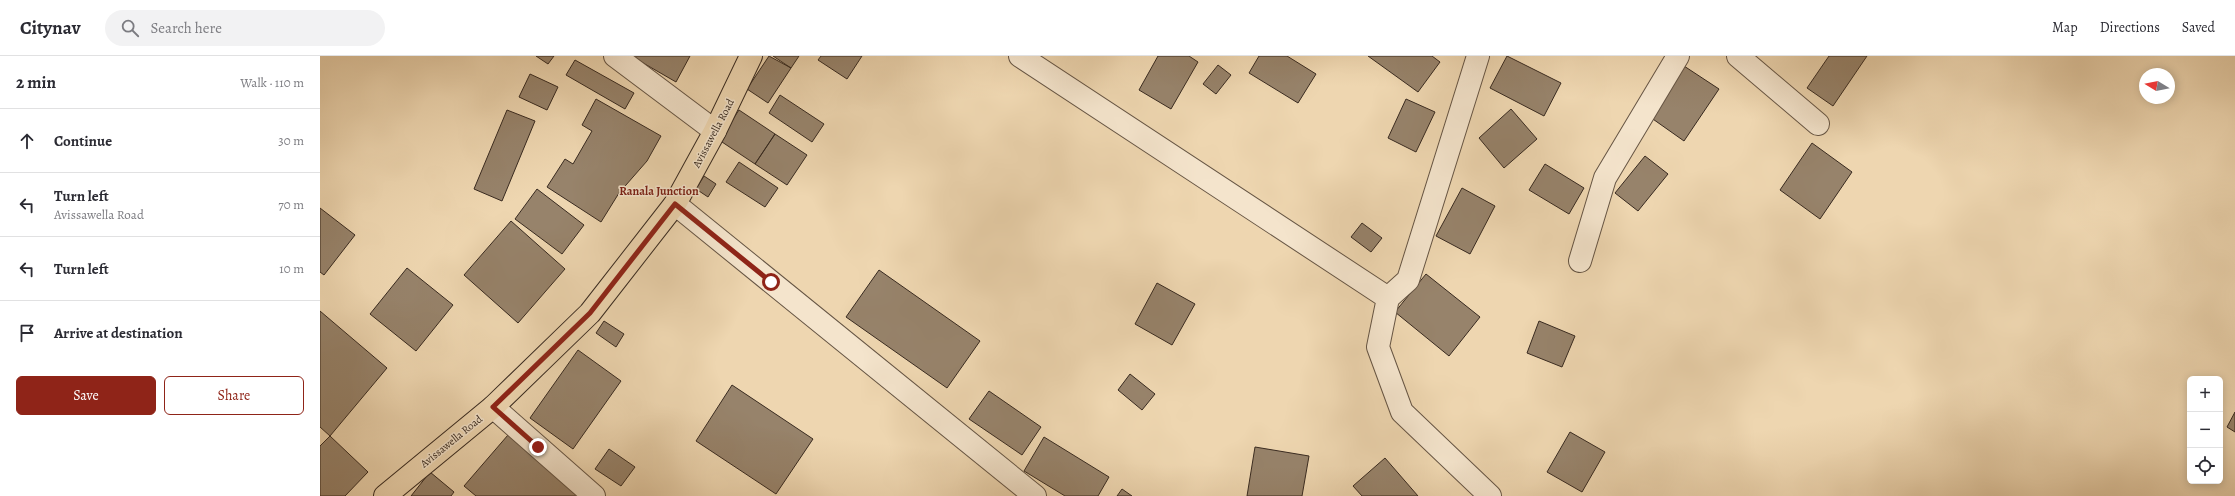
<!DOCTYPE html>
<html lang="en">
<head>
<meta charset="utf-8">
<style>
  :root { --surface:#fff; --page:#f2f2f3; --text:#2b2b33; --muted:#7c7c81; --line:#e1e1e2; --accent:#8f2418 }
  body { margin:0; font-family:Alegreya,serif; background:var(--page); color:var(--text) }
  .controls { position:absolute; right:12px; bottom:12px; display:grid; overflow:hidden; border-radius:6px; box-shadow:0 2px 10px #0003 }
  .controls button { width:36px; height:36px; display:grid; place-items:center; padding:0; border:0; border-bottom:1px solid var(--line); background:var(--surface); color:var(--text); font:20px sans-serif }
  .compass { position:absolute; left:1819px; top:12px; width:36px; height:36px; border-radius:50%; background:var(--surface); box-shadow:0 2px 10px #0003; rotate:280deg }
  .stop { position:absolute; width:12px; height:12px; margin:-9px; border:3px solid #8f2418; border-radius:50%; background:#fff }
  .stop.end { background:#8f2418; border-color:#fff; box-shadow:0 1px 4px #0008 }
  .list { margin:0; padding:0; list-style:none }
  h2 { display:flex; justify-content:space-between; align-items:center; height:52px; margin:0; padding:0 16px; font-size:17px }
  h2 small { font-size:13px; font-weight:400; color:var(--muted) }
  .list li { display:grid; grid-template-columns:26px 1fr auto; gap:12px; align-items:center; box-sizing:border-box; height:64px; padding:0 16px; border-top:1px solid var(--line) }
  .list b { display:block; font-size:15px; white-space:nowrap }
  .list p { margin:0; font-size:13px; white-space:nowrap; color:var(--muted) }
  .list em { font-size:13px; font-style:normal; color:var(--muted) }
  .actions { display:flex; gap:8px; padding:12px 16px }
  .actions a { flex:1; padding:9px 0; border:1px solid var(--accent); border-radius:6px; text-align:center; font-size:14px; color:var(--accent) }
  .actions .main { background:var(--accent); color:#fff }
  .icon { flex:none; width:22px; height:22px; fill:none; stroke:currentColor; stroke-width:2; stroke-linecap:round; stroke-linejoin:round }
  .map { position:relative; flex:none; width:1915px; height:440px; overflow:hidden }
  header { display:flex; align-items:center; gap:24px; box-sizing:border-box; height:56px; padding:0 20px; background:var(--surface); border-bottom:1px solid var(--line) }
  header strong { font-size:19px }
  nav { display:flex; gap:22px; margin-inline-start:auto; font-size:14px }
  .search { width:280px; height:36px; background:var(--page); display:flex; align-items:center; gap:10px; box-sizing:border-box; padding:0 14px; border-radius:22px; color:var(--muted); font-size:15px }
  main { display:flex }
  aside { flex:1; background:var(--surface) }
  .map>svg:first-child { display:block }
  .building { fill:#97836b; stroke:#382a20 }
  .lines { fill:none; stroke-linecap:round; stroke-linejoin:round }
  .minor-casing { stroke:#654; stroke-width:24 }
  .primary-casing { stroke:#382a20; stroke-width:24 }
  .minor { stroke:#f4e4cc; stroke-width:22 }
  .primary { stroke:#eed6b0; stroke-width:22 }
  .route { stroke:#8f2418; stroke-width:5 }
  .labels { text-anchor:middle; stroke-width:3; stroke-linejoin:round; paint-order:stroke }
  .street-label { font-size:11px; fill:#382a20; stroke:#f4e4cc }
  .neighbourhood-label { font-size:12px; font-weight:bold; fill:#7a1f14; stroke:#f4e4cc }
</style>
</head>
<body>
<header>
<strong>Citynav</strong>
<div class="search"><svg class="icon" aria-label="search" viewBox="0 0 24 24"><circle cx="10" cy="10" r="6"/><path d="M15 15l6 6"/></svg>Search here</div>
<nav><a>Map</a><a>Directions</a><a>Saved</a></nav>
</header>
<main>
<aside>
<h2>2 min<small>Walk · 110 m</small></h2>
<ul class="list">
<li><svg class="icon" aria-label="ahead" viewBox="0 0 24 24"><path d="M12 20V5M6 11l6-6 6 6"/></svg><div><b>Continue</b></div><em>30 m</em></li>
<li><svg class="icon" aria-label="left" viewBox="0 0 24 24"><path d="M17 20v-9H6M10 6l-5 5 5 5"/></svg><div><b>Turn left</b><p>Avissawella Road</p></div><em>70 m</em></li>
<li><svg class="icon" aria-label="left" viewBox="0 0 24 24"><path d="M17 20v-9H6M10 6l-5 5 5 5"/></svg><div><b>Turn left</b></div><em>10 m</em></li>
<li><svg class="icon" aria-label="arrive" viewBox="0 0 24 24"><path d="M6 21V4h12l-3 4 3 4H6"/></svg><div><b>Arrive at destination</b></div></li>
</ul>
<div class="actions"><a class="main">Save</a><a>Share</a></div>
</aside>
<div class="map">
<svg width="1915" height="440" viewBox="0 0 1915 440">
  <rect width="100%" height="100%" fill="#eed6b0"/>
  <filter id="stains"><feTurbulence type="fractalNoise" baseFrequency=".005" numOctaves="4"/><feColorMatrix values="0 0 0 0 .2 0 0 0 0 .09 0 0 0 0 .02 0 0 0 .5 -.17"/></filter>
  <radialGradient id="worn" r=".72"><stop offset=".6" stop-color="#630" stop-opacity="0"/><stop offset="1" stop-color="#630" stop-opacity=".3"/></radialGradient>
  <path class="building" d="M216,0h18l-6,8z
    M311,0h59l-14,26z
    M449,0l22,12 -23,35 -21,-14z
    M453,0h26l-8,12z
    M501,0h41l-15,23 -29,-19z
    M838,0h31l9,6 -27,47 -32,-19z
    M939,0h28l29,18 -18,29 -49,-30z
    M1048,0h64l8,6 -22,30z
    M1187,0l54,27 -17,33 -54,-28z
    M1509,0h38l-34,50 -26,-18z
    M255,4l59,33 -9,16 -59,-34z
    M898,9l13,10 -15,19 -13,-10z
    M1364,10l35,23 -35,52 -34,-24z
    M210,18l28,13 -11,23 -28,-13z
    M460,39l44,29 -12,18 -43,-29z
    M276,43l65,37 -14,25 -28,32 -18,29 -54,-35 18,-28 8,5 19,-33 -10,-6z
    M1086,43l29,13 -19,40 -28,-14z
    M1191,53l26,30 -33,29 -25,-30z
    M187,54l28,11 -33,80 -28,-12z
    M419,54l36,24 -20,30 -36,-24z
    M455,78l32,21 -20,30 -32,-21z
    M1492,87l40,29 -32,47 -40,-29z
    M1325,100l23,18 -30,37 -23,-18z
    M419,106l39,26 -13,19 -39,-25z
    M1225,108l39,24 -15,26 -40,-24z
    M384,120l12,8 -8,13 -12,-8z
    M1142,132l33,18 -25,48 -34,-18z
    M217,133l47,36 -22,29 -47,-35z
    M0,152l35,27 -31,40 -4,-3z
    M191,165l54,48 -47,54 -54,-48z
    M1042,167l20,15 -11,14 -20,-15z
    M87,212l46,37 -37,46 -46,-37z
    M559,214l101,71 -33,47 -101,-71z
    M1106,218l54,43 -31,39 -54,-44z
    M837,227l38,21 -23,41 -37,-21z
    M0,255l67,57 -57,68 -10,-9z
    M284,265l20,13 -8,13 -20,-14z
    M1219,265l36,15 -13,31 -35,-14z
    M258,294l43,31 -48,68 -43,-31z
    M810,318l25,20 -13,16 -24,-20z
    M412,329l81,54 -37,55 -80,-53z
    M669,335l52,36 -19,28 -53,-36z
    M1915,356v20l-8,-5z
    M1250,376l35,20 -23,40 -35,-20z
    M188,379l70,61h-102l-12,-10z
    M10,380l38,36 -23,24h-25v-50z
    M724,381l65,40 -11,19h-33l-41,-25z
    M935,391l54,9 -7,40h-55z
    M289,393l26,18 -14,19 -26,-17z
    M1065,402l33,38h-56l-9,-10z
    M110,416l24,20 -3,4h-40z
    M802,433l10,7h-15z"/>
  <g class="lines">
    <g class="minor-casing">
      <path id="minor" d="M295,0l100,75
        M700,0l368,242
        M1158,0l-70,224 -20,18 -10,49 24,65 88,84
        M1418,0l80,68
        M355,148l360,292
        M1260,205l25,-83 73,-122
        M173,351l101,89"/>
    </g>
    <g class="primary-casing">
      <path id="primary" d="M65,440l108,-89 97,-94 85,-109 40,-73 36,-75"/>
    </g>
    <use href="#minor" class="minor"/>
    <use href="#primary" class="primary"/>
  </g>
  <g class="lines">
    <path class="route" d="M218,391l-45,-40 97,-94 85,-109 96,78"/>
  </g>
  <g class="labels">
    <g class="street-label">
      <text transform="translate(393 77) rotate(-62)" y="4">Avissawella Road</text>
      <text transform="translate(131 385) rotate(-39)" y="4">Avissawella Road</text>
    </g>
    <g class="neighbourhood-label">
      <text x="339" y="139">Ranala Junction</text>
    </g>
  </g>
  <rect width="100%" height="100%" filter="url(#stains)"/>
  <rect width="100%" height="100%" fill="url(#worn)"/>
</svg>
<div class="controls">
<button>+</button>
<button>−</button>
<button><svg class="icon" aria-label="locate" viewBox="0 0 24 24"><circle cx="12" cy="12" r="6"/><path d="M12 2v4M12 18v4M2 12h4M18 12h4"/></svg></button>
</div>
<svg class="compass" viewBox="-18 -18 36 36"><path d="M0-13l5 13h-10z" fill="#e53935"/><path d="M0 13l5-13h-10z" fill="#7c7c81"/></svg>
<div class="stop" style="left:451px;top:226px"></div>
<div class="stop end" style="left:218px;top:391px"></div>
</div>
</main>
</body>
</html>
